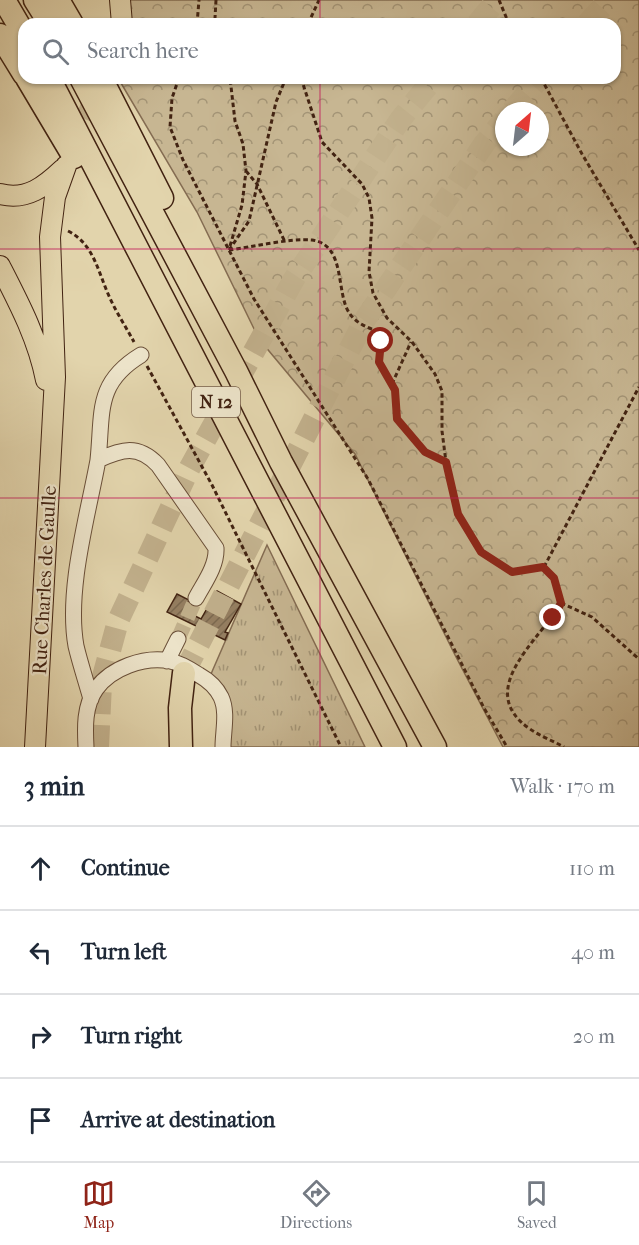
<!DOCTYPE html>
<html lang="en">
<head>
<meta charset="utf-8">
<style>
  :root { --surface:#fff; --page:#f2f2f3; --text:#1f2937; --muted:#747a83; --line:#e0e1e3; --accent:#8f2418 }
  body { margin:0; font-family:"IM FELL French Canon",serif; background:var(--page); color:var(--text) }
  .compass { position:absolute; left:495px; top:102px; width:54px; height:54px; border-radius:50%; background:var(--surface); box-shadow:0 2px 4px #0004; rotate:28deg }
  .stop { position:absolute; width:18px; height:18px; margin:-14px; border:4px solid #8f2418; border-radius:50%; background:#fff }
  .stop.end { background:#8f2418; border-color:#fff; box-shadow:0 2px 6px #0008 }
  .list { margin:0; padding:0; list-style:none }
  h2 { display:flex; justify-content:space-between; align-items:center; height:78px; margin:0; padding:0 24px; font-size:26px }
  h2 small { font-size:20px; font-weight:400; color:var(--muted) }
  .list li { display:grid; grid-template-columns:39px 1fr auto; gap:18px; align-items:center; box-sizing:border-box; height:84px; padding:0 24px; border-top:2px solid var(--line) }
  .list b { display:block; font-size:22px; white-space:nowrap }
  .list em { font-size:20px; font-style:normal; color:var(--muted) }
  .icon { flex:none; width:33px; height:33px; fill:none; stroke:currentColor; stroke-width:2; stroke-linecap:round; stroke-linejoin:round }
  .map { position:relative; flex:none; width:639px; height:747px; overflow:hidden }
  .search { position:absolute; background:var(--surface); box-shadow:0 2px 4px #0004; left:18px; right:18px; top:18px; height:66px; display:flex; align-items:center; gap:15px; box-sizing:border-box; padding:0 21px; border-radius:18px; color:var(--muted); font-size:22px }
  .sheet { height:414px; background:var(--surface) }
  nav { display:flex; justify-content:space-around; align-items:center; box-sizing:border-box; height:84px; border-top:2px solid var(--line); background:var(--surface); font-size:16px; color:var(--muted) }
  nav a { display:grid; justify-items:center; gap:3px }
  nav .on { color:var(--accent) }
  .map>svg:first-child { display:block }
  .grass { fill:url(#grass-tufts); stroke:#846c52; stroke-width:1.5 }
  .forest { fill:url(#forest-crowns); stroke:#846c52; stroke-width:1.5; fill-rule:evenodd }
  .building { fill:url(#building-hatch); stroke:#422312; stroke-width:1.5 }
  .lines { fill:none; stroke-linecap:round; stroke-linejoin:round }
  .minor-tunnel { stroke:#c2b18d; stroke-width:15; stroke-dasharray:15 8; stroke-linecap:butt }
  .major-tunnel { stroke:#c2b18d; stroke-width:20; stroke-dasharray:20 10; stroke-linecap:butt }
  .highway-tunnel { stroke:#c2b18d; stroke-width:22; stroke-dasharray:22 11; stroke-linecap:butt }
  .minor-casing { stroke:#6a4f38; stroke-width:17 }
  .major-casing { stroke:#422312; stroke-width:22 }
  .highway-casing { stroke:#422312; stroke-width:25 }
  .path { stroke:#422312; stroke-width:3; stroke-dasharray:4.5 3; stroke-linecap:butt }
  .minor { stroke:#ece3c9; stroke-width:15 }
  .major { stroke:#e2d4ac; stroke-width:20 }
  .highway { stroke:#e2d4ac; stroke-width:22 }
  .route { stroke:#8f2418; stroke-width:8 }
  .grid { fill:none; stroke:#c2185b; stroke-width:1.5; stroke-opacity:0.55 }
  .labels { text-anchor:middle; stroke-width:4.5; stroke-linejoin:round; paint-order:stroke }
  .shield { fill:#ece3c9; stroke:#755d49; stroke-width:1.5 }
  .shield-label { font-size:18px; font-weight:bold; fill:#422312 }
  .street-label { font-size:20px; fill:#422312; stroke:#ece3c9 }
</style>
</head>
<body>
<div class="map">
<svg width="639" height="747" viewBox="0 0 639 747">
  <defs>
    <pattern id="grass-tufts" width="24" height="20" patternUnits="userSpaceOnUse" patternTransform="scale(1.5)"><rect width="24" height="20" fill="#c7b692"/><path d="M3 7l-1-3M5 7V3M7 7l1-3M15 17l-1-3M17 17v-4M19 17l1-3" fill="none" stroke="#a39476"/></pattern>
    <pattern id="forest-crowns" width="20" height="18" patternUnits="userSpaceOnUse" patternTransform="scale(1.5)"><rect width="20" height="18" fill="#c7b692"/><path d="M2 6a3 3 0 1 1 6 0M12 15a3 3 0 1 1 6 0" fill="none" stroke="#a39476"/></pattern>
    <pattern id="building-hatch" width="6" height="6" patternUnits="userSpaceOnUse" patternTransform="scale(1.5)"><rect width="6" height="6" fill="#957f62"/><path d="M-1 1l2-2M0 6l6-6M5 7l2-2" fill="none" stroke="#7b684f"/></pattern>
  </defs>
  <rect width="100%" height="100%" fill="#e2d4ac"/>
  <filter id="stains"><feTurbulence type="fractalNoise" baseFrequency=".00333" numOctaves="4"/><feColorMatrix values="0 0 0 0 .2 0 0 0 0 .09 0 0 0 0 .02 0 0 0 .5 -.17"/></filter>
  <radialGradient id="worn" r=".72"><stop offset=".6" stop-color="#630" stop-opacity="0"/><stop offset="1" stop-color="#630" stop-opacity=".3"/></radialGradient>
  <path class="grass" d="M267,545l98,202h-138l-16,-73z"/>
  <path class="forest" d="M128,0h511v747h-136l-47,-90 -101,-203 -96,-115 -62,-127 -79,-134h497v-54h-489zM504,111h36v36h-36z"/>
  <path class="building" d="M217,591l24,13 -16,28 3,1 -3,7 -58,-28 10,-18 12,6 -4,11 16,8z"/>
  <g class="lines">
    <path class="minor-tunnel" d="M178,639l18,-41"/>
    <path class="major-tunnel" d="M74,147l23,-57"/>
    <path class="highway-tunnel" d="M477,24l20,-24
      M587,24l22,-24
      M512,111l28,-33
      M184,673l180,-352 120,-177 20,-24
      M98,747l3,-63 17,-63 70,-150 106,-192 106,-159 34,-42"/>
    <g class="minor-casing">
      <path id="minor" d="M98,460c5,-48 -3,-77 43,-105
        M167,661l11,-22
        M91,699c-5,-18 -11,-36 -15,-53 -10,-56 12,-131 22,-186 24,-11 40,-16 60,5l58,83c1,18 -12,35 -20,50
        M86,747c-1,-19 -2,-41 10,-58 15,-21 48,-33 74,-28 10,2 20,8 29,14 9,5 17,12 22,22 7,15 2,34 2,50"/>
    </g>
    <g class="major-casing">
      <path id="major" d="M120,0l2,24
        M0,194c27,7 45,-8 63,-25
        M0,266c19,37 38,73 46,114
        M35,747l20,-370 -5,-140 5,-40 11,-31"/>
    </g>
    <g class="highway-casing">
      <path id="highway" d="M4,0l20,34
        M35,0l15,24
        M58,0l14,24
        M0,35l24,39
        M27,78l47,79
        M49,78l346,669
        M81,78l155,293 45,91 154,285
        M101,78l61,120
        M181,747l-1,-39 4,-35"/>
    </g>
    <path class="path" d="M216,0l-1,18 3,6
      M499,0l10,24
      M197,24l2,-24
      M308,24l11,-24
      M179,78l-7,20 -2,29 13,33 71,139 114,180 116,229 23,39
      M301,78l21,64 40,42 7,14 3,20 -3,54 4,21 14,25 25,24 23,32 7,17v40l4,31 12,52 23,38 31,20 32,-5 10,11 7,25c-21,37 -88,87 -31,126 10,7 23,12 34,18
      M541,78l41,76 57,96
      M246,171l11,13 28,58
      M68,231c26,13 30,41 41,65 7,16 17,31 25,46
      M230,246l12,-41 4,-34 -3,-27 -8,-23 -5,-43
      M229,250c23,-3 61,-12 83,-10 35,5 23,54 38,74 6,9 18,14 27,17l4,10 -2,21 16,28 2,29 28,33 21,10
      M229,250l20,-29 27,-119 10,-24
      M147,366l65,119 129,262
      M392,384l19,-42
      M544,567l95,-180
      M561,603l31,14 47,42"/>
    <use href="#minor" class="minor"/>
    <use href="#major" class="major"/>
    <use href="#highway" class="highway"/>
  </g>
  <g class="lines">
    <path class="route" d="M381,341l-2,21 16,28 2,29 28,33 21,10 12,52 23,38 31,20 31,-5 11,11 7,25 -8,15"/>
  </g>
  <path class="grid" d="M320,0v24M320,78v669M0,249h639M0,498h639"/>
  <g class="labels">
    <rect class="shield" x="192" y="387" width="48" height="30" rx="4.5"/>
    <g class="shield-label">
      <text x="216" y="408">N 12</text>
    </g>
    <g class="street-label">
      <text transform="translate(44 580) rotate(-87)" y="7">Rue Charles de Gaulle</text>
    </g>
  </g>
  <rect width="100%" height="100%" filter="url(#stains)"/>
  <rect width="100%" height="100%" fill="url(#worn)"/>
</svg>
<svg class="compass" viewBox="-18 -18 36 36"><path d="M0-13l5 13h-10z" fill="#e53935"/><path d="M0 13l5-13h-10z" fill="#747a83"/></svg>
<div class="stop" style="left:381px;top:341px"></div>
<div class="stop end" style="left:553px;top:618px"></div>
<div class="search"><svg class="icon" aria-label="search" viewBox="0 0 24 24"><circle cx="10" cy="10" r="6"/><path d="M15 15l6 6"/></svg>Search here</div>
</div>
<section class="sheet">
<h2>3 min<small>Walk · 170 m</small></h2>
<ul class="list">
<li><svg class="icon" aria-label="ahead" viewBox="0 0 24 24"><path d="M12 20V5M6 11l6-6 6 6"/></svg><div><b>Continue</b></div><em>110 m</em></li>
<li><svg class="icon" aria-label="left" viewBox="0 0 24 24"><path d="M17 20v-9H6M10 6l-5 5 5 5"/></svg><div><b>Turn left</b></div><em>40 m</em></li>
<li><svg class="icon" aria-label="right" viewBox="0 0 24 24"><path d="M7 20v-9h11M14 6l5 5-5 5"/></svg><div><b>Turn right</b></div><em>20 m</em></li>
<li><svg class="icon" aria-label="arrive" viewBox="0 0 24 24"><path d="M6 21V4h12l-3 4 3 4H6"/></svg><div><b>Arrive at destination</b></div></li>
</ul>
</section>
<nav>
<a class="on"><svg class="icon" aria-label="map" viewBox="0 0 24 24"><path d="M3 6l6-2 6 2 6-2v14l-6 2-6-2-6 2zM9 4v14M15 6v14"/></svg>Map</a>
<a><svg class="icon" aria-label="directions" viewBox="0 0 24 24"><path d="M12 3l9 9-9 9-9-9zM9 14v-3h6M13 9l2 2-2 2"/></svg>Directions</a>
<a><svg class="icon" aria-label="saved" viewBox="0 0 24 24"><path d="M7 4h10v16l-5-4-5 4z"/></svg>Saved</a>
</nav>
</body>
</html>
